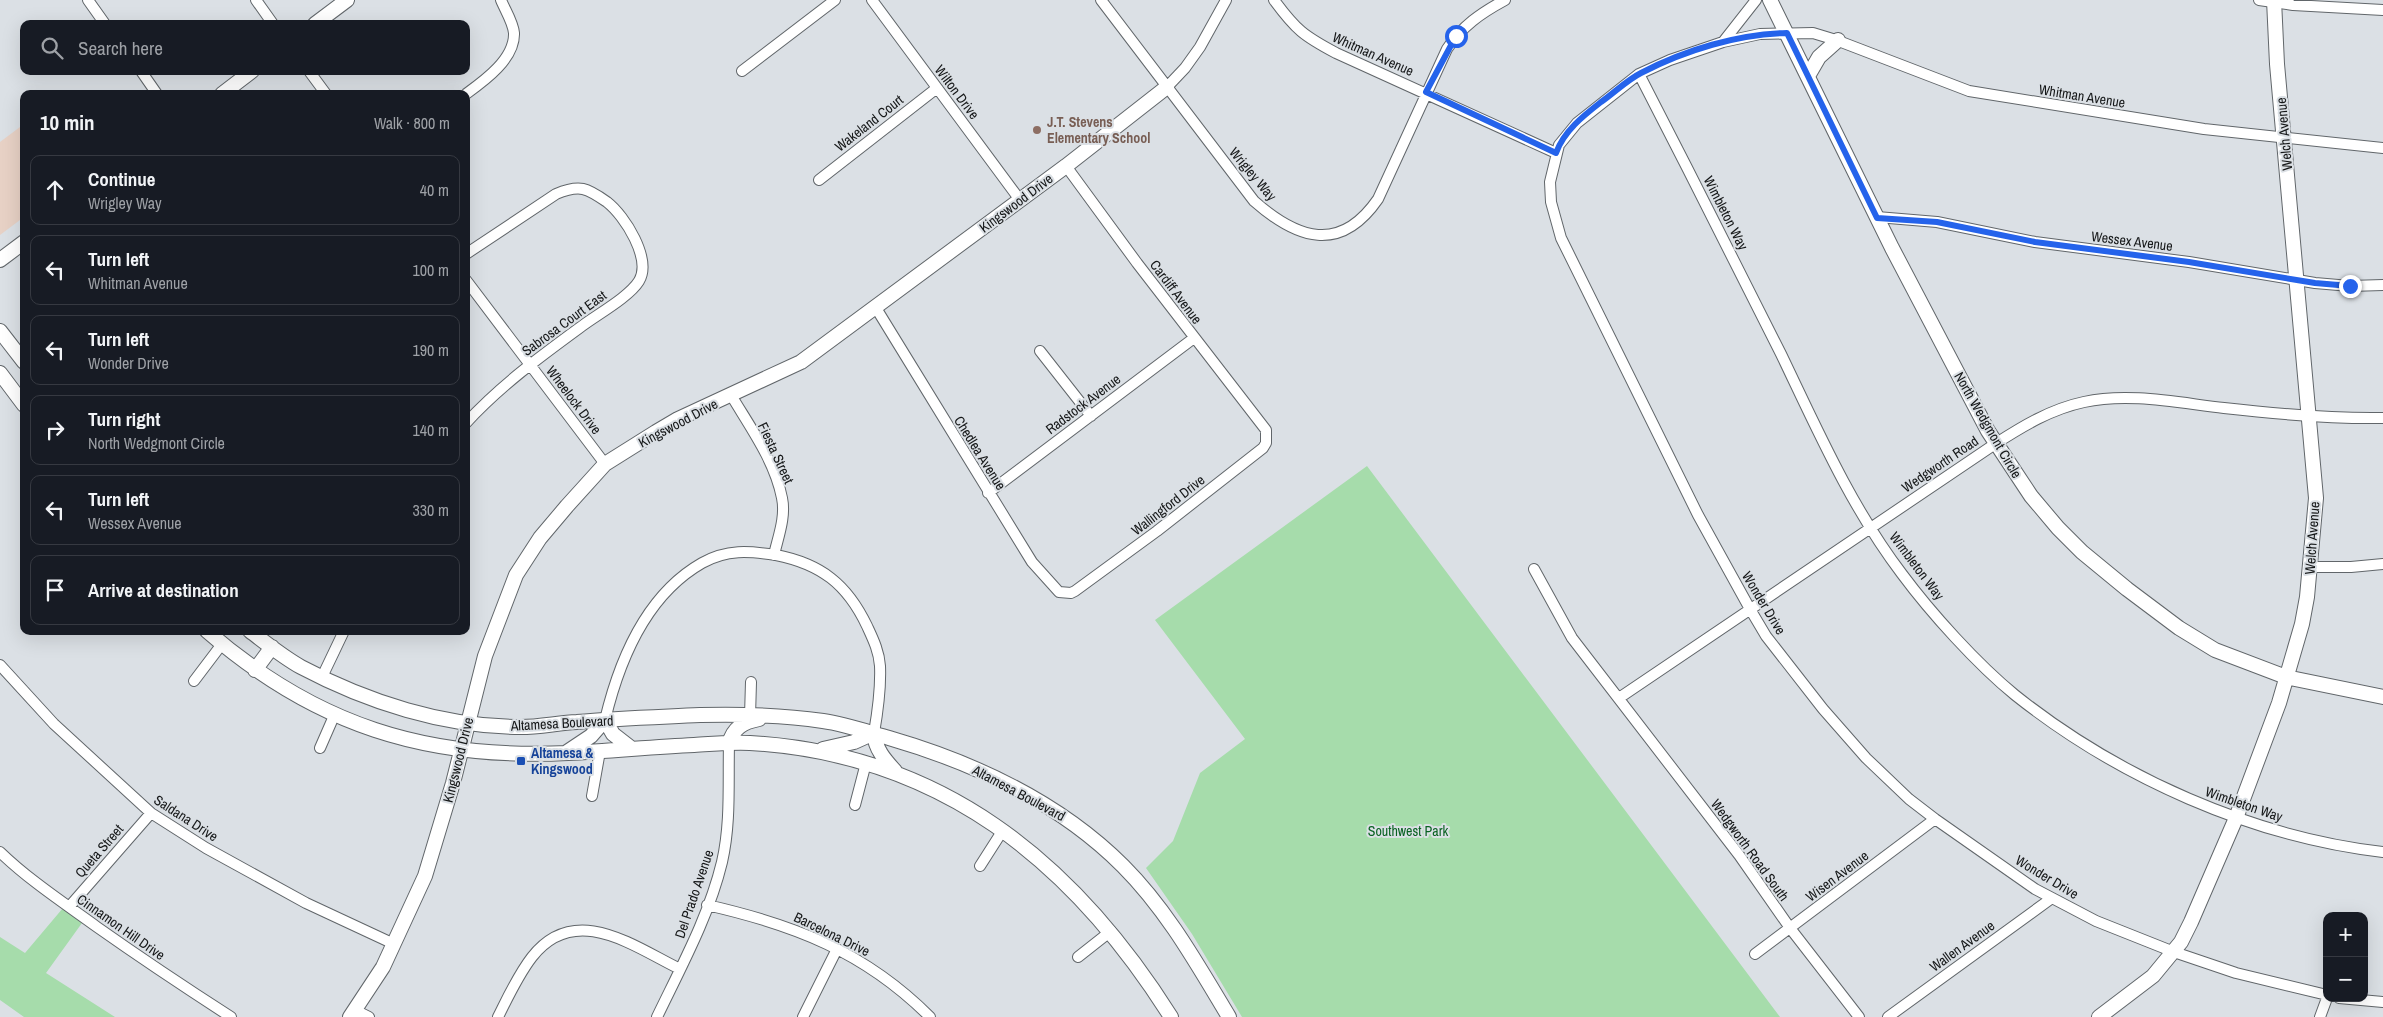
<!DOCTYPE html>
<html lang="en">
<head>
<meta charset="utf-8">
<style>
  :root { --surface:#171b24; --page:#20242c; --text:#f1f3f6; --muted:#9ea1a6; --line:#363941 }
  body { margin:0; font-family:"Archivo Narrow",sans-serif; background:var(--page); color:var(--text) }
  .controls { position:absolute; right:15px; bottom:15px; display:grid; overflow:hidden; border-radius:10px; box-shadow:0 5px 20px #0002 }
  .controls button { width:45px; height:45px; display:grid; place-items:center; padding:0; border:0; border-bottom:1px solid var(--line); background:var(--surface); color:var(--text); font:25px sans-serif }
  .stop { position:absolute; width:15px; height:15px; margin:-11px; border:4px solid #2563eb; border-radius:50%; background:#fff }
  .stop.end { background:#2563eb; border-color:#fff; box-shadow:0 1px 5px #0008 }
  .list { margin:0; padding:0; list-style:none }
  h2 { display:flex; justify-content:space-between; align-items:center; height:65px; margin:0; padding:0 20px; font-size:21px }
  h2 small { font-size:16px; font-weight:400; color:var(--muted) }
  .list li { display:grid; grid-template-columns:32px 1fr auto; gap:15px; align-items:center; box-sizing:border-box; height:70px; margin:0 10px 10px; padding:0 10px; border:1px solid var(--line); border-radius:10px }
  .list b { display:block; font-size:19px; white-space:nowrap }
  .list p { margin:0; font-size:16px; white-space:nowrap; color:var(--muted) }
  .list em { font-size:16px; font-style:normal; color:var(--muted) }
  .icon { flex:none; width:28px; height:28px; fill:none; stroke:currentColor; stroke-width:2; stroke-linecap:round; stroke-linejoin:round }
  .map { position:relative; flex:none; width:2383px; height:1017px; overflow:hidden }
  .search { position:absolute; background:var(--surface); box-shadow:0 5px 20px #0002; left:20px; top:20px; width:450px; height:55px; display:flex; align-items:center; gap:12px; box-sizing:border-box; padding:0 18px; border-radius:10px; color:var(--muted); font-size:19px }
  .panel { position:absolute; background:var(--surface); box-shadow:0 5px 20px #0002; left:20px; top:90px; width:450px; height:545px; border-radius:10px }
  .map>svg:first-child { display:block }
  .commercial { fill:#e7d1c5 }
  .green { fill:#a6dcab }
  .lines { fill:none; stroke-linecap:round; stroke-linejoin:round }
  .street-casing { stroke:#61666a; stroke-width:12 }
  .secondary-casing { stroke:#61666a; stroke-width:16 }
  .street { stroke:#fff; stroke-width:10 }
  .secondary { stroke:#fff; stroke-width:14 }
  .route { stroke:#2563eb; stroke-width:6 }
  .education-dot { fill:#8d6e63; stroke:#dbe0e5; stroke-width:2 }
  .transit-dot { fill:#1a4fb4; stroke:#dbe0e5; stroke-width:2 }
  .labels { text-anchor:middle; stroke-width:4; stroke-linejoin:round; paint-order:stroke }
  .street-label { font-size:14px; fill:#151718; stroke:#dbe0e5 }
  .education-label { font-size:14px; font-weight:bold; fill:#785e54; stroke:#dbe0e5; text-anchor:start }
  .transit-label { font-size:14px; font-weight:bold; fill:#164399; stroke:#dbe0e5; text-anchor:start }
  .park-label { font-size:14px; fill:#096222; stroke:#dbe0e5 }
</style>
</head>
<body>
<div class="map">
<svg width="2383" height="1017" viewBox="0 0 2383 1017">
  <rect width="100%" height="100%" fill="#dbe0e5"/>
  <path class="commercial" d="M24,124v93l-24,18v-93z"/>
  <path class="green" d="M1367,466l413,551h-538l-50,-83 -46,-66 27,-27 27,-68 45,-34 -90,-119z
    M63,908l19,15 -36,50 69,44h-91l-24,-17v-63l25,16z"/>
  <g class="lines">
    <g class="street-casing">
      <path id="street" d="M88,0l17,24
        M256,0l17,24
        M872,0l148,200
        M1101,0l153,201c43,38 86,53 124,-2l69,-150c15,-23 34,-36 58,-49
        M1274,0c22,30 30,36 62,53l220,100
        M2259,0l34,5 90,5
        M1723,42l33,-42
        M141,71l16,23
        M309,71l17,23
        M742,71l93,-71
        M1639,74c48,93 95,186 142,280 36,75 70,153 121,220 29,39 75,90 113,121 103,82 237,142 368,157
        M1167,87l18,-19 15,-21 26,-47
        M466,94c18,-13 49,-35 48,-61 -1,-11 -9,-23 -13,-33
        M819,180l118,-92
        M1877,217l60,5 98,20 154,20 126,21 35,3 33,-1
        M466,254l90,-60c24,-10 31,-6 51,8 18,14 45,57 32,79 -10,16 -41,33 -57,45 -41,30 -81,59 -116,97
        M466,280l139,184
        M876,308l156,254 27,30 12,1 4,-2 82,-60 106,-83 3,-5v-13l-129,-167 -71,-97
        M1040,351l51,65
        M731,395c19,32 44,66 51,103 4,19 -4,39 -8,57
        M988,493l206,-155
        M2311,567h40l32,-3
        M1534,569l38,69 167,217 51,73 69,89
        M0,665l54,59 97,89 55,35 100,55 88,41
        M322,677l21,-44
        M194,681l28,-37
        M1619,698l376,-254c28,-18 56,-35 89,-42 45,-10 95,1 140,6 53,6 106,11 159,10
        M750,716l1,-34
        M605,720c14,-59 41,-125 97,-157 25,-14 47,-12 74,-8 45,9 71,29 91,71 6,13 12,25 13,40 1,23 -2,44 -6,67
        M320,748l14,-32
        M592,796l8,-45
        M855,805l11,-42
        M0,852c29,28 64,51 97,75 44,31 89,61 134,90
        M980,866l23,-36
        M707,905c88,20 158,47 223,112
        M69,907l82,-94
        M1755,954l180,-135
        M1078,957l33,-26
        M2327,995l-91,-22 -62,-21 -78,-31 -61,-32 -100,-70 -26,-20 -43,-41 -43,-49 -57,-73 -16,-27 -52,-94 -137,-277 -10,-36 -1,-20 9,-37 18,-22 62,-49 31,-14 53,-18 37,-8 53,-1 23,7 133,51 235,38 179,19
        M2339,998l44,4
        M355,1010l14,7
        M498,1017c10,-20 20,-42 34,-60 43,-55 101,-11 148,12
        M657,1017c24,-50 52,-101 65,-155 9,-39 6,-79 7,-118
        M803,1017l34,-68
        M1888,1017l164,-119
        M2320,1017l7,-19"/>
    </g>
    <g class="secondary-casing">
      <path id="secondary" d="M1770,0l122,248 96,183 43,65 27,32 24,24 45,37 52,39 36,22 71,27 97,20
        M315,24l32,-24
        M1808,76l11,-19 19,-17
        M222,94l30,-23
        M0,260l24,-18
        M0,331l24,31
        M0,373l24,32
        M207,631c108,94 219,129 361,122 42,-2 84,-6 126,-8 19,-1 37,-3 56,-2 190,11 322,117 421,274
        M250,631c16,12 33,26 51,36 66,35 143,60 220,60 18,0 37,-4 56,-5 40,-4 82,-5 123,-7 41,-1 83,0 123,6 22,3 45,11 66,17 86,25 170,64 234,128 44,44 74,98 106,151
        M255,670l17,-23
        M729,744c4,-16 14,-22 30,-25
        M823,749l31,-7 20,-9c1,16 11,27 21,38
        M567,752l24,-16 14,-16 8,14 18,14
        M350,1017l33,-50 42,-91 28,-93 32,-127 31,-81 24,-37 27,-32 38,-42 51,-32 22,-13 123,-57 265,-196 101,-79
        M2099,1017l54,-41 28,-34 10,-20 45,-104 43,-115 23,-79 5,-27 9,-99 -39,-434 -3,-64"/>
    </g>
    <use href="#street" class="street"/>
    <use href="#secondary" class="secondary"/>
  </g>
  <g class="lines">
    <path class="route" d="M1456,36l-30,56 130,61c8,-22 27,-37 45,-51 13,-9 26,-22 40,-29 44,-23 97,-39 146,-40l90,185 60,4 98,20 154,20 126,21 35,3"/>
  </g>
  <circle class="education-dot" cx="1037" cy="130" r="5"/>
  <rect class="transit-dot" x="516" y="756" width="10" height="10" rx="2.5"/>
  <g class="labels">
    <g class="street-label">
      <text transform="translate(1373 54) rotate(24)" y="5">Whitman Avenue</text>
      <text transform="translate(957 92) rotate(53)" y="5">Wilton Drive</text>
      <text transform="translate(2082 96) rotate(9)" y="5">Whitman Avenue</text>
      <text transform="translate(869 123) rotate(-38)" y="5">Wakeland Court</text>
      <text transform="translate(2284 134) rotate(-95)" y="5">Welch Avenue</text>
      <text transform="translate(1253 174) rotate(50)" y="5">Wrigley Way</text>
      <text transform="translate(1016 203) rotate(-37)" y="5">Kingswood Drive</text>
      <text transform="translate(1726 213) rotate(63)" y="5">Wimbleton Way</text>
      <text transform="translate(2132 241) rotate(7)" y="5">Wessex Avenue</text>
      <text transform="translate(1176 292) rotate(53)" y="5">Cardiff Avenue</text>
      <text transform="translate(564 323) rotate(-36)" y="5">Sabrosa Court East</text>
      <text transform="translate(574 400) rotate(53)" y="5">Wheelock Drive</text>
      <text transform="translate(1083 404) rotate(-37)" y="5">Radstock Avenue</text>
      <text transform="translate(678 423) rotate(-28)" y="5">Kingswood Drive</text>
      <text transform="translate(1988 425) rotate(60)" y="5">North Wedgmont Circle</text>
      <text transform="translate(776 453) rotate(65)" y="5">Fiesta Street</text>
      <text transform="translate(980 453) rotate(58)" y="5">Chedlea Avenue</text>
      <text transform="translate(1940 464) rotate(-34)" y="5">Wedgworth Road</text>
      <text transform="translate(1168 505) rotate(-38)" y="5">Wallingford Drive</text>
      <text transform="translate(2312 538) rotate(-86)" y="5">Welch Avenue</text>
      <text transform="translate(1917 566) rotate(53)" y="5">Wimbleton Way</text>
      <text transform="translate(1764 603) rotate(59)" y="5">Wonder Drive</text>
      <text transform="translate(562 723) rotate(-3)" y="5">Altamesa Boulevard</text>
      <text transform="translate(458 760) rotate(-76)" y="5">Kingswood Drive</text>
      <text transform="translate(1019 793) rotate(28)" y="5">Altamesa Boulevard</text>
      <text transform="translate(2244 804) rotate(19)" y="5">Wimbleton Way</text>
      <text transform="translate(186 818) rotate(33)" y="5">Saldana Drive</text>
      <text transform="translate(1750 850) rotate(54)" y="5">Wedgworth Road South</text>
      <text transform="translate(99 851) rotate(-49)" y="5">Queta Street</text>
      <text transform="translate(1837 876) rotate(-37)" y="5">Wisen Avenue</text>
      <text transform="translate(2047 877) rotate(31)" y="5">Wonder Drive</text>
      <text transform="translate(694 894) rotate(-71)" y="5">Del Prado Avenue</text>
      <text transform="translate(121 927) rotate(35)" y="5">Cinnamon Hill Drive</text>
      <text transform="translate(832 934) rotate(26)" y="5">Barcelona Drive</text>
      <text transform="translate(1962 946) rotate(-36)" y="5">Wallen Avenue</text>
    </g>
    <g class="education-label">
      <text x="1047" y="127">J.T. Stevens<tspan x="1047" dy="16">Elementary School</tspan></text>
    </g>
    <g class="transit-label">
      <text x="531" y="758">Altamesa &amp;<tspan x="531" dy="16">Kingswood</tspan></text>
    </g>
    <g class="park-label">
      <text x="1408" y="836">Southwest Park</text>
    </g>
  </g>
</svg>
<div class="controls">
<button>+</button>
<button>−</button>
</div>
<div class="stop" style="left:1456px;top:36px"></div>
<div class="stop end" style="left:2350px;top:286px"></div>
<div class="search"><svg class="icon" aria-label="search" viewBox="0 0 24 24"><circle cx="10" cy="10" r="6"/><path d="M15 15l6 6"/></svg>Search here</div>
<section class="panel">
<h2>10 min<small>Walk · 800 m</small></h2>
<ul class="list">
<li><svg class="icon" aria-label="ahead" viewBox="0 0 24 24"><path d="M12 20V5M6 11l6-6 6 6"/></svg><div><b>Continue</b><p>Wrigley Way</p></div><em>40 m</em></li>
<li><svg class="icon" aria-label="left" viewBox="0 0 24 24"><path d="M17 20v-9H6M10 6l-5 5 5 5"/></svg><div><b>Turn left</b><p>Whitman Avenue</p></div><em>100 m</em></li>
<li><svg class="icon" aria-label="left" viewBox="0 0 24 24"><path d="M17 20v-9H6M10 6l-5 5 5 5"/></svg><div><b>Turn left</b><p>Wonder Drive</p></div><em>190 m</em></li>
<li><svg class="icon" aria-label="right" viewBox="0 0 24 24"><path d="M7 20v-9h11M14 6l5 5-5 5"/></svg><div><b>Turn right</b><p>North Wedgmont Circle</p></div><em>140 m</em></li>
<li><svg class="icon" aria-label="left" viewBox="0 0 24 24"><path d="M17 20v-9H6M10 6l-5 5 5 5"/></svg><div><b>Turn left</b><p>Wessex Avenue</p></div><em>330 m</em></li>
<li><svg class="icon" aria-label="arrive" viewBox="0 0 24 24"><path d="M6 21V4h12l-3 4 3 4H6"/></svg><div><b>Arrive at destination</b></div></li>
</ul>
</section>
</div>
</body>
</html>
